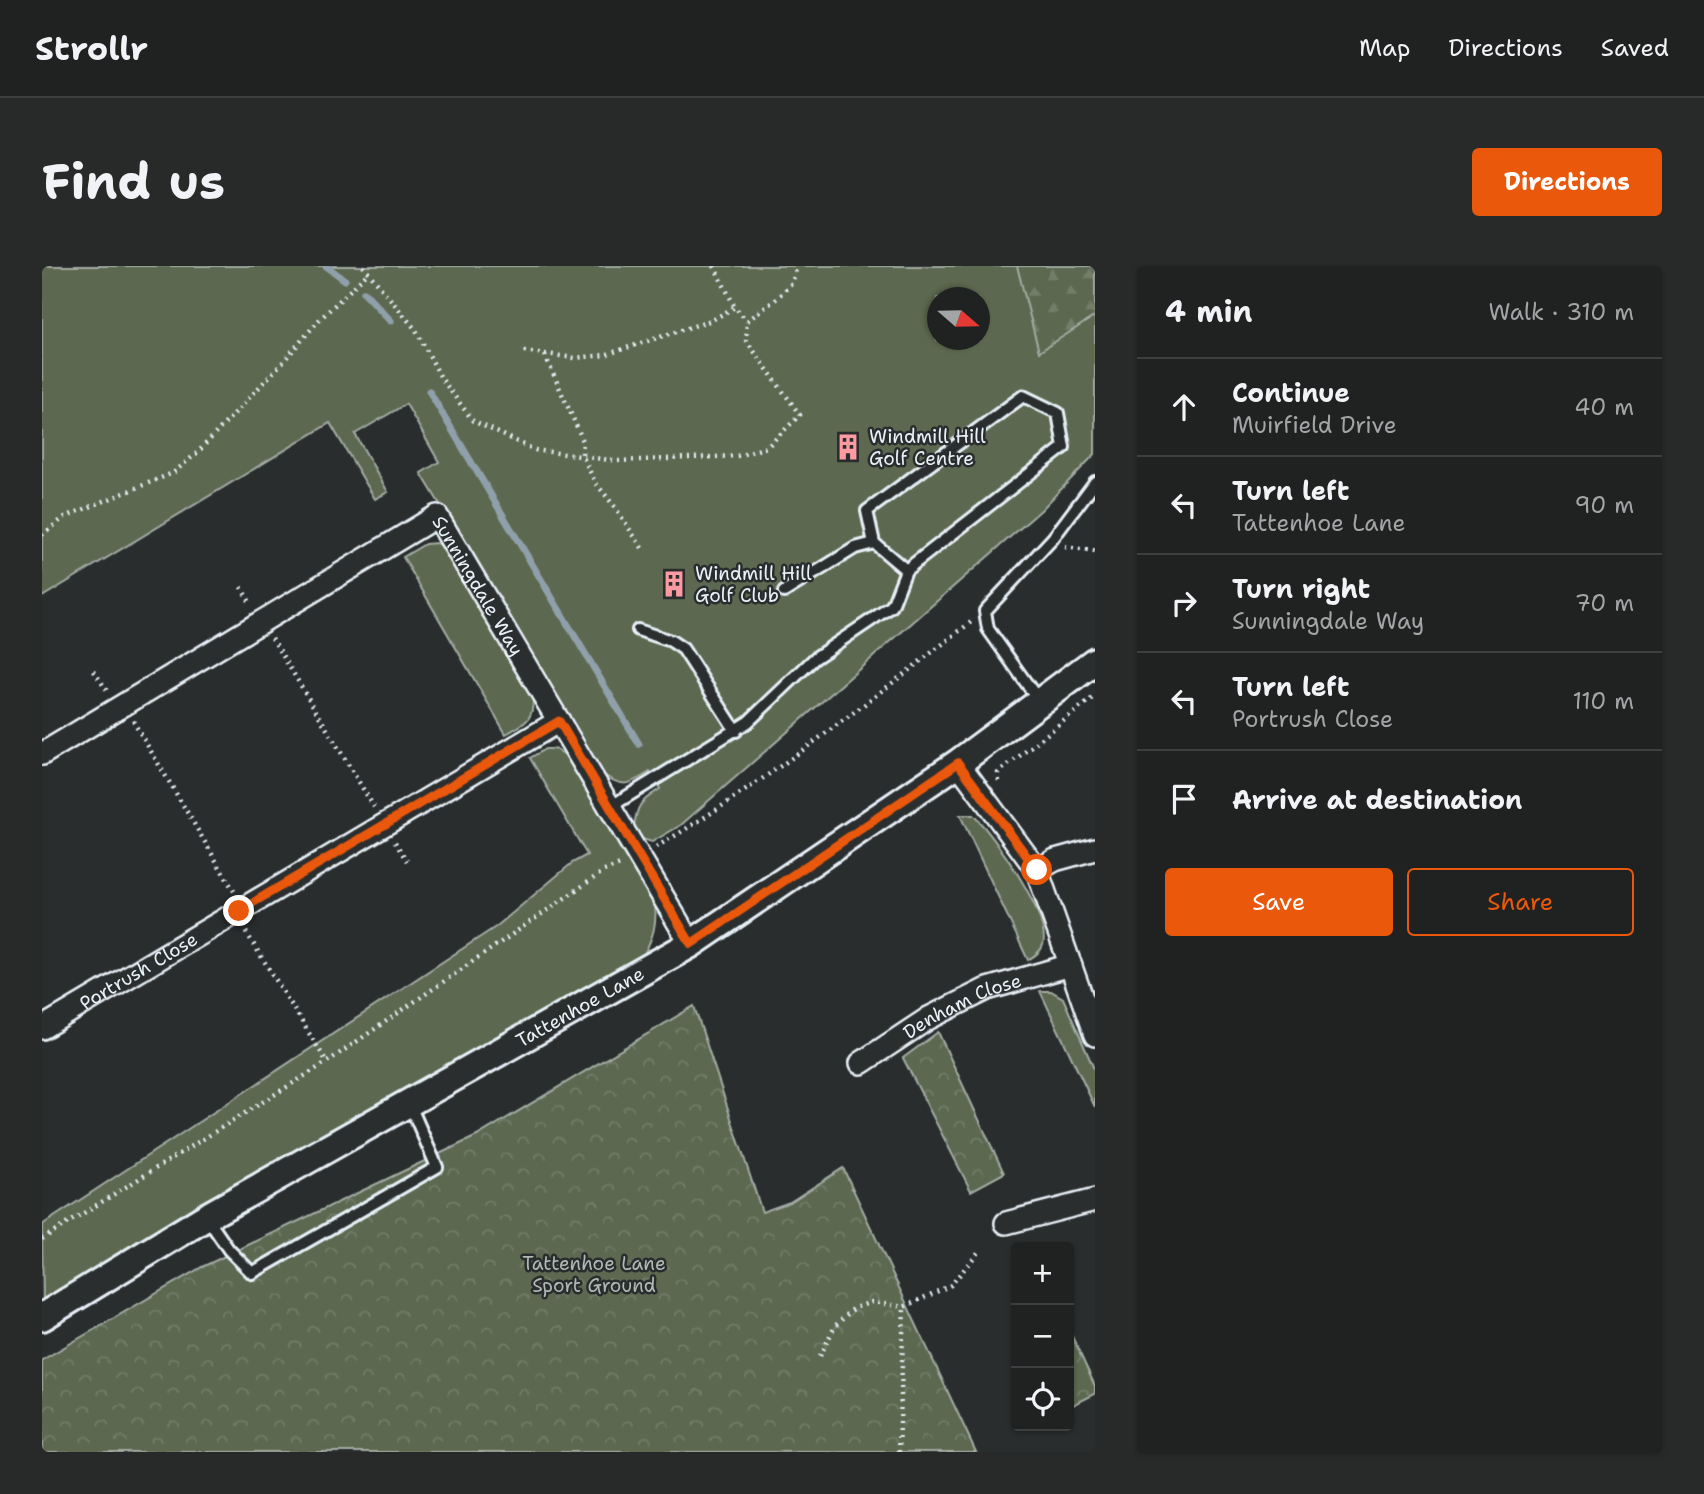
<!DOCTYPE html>
<html lang="en">
<head>
<meta charset="utf-8">
<style>
  :root { --surface:#202222; --page:#282a2a; --text:#f1f3f6; --muted:#a2a4a5; --line:#3d3f40; --accent:#ea580c }
  body { margin:0; font-family:"Shantell Sans",sans-serif; background:var(--page); color:var(--text) }
  .controls { position:absolute; right:21px; bottom:21px; display:grid; overflow:hidden; border-radius:7px; box-shadow:0 2px 5px #0004 }
  .controls button { width:63px; height:63px; display:grid; place-items:center; padding:0; border:0; border-bottom:2px solid var(--line); background:var(--surface); color:var(--text); font:35px sans-serif }
  .compass { position:absolute; left:885px; top:21px; width:63px; height:63px; border-radius:50%; background:var(--surface); box-shadow:0 2px 5px #0004; rotate:110deg }
  .stop { position:absolute; width:21px; height:21px; margin:-16px; border:5px solid #ea580c; border-radius:50%; background:#fff }
  .stop.end { background:#ea580c; border-color:#fff; box-shadow:0 2px 7px #0008 }
  .list { margin:0; padding:0; list-style:none }
  h2 { display:flex; justify-content:space-between; align-items:center; height:91px; margin:0; padding:0 28px; font-size:30px }
  h2 small { font-size:23px; font-weight:400; color:var(--muted) }
  .list li { display:grid; grid-template-columns:46px 1fr auto; gap:21px; align-items:center; box-sizing:border-box; height:98px; padding:0 28px; border-top:2px solid var(--line) }
  .list b { display:block; font-size:26px; white-space:nowrap }
  .list p { margin:0; font-size:23px; white-space:nowrap; color:var(--muted) }
  .list em { font-size:23px; font-style:normal; color:var(--muted) }
  .actions { display:flex; gap:14px; padding:21px 28px }
  .actions a { flex:1; padding:16px 0; border:2px solid var(--accent); border-radius:7px; text-align:center; font-size:24px; color:var(--accent) }
  .actions .main { background:var(--accent); color:#fff }
  .icon { flex:none; width:38px; height:38px; fill:none; stroke:currentColor; stroke-width:2; stroke-linecap:round; stroke-linejoin:round }
  .map { position:relative; flex:none; width:1053px; height:1186px; overflow:hidden; border-radius:7px }
  header { display:flex; align-items:center; gap:42px; box-sizing:border-box; height:98px; padding:0 35px; background:var(--surface); border-bottom:2px solid var(--line) }
  header strong { font-size:33px }
  nav { display:flex; gap:38px; margin-inline-start:auto; font-size:24px }
  .intro { display:flex; align-items:center; justify-content:space-between; box-sizing:border-box; height:168px; padding:0 42px }
  h1 { margin:0; font-size:49px }
  .button { padding:18px 32px; border-radius:7px; background:var(--accent); color:#fff; font-size:24px; font-weight:700 }
  main { display:flex; gap:42px; padding:0 42px }
  aside { flex:1; background:var(--surface); border-radius:7px; box-shadow:0 2px 5px #0004 }
  .map>svg:first-child { display:block }
  .grass { fill:#5b6850; stroke:#a2aca4; stroke-width:2; fill-rule:evenodd }
  .forest { fill:url(#forest-firs); stroke:#a2aca4; stroke-width:2 }
  .park { fill:url(#park-crowns); stroke:#a2aca4; stroke-width:2 }
  .lines { fill:none; stroke-linecap:round; stroke-linejoin:round }
  .stream { stroke:#8fa0ab; stroke-width:7 }
  .service-casing { stroke:#e8f1f8; stroke-width:16 }
  .minor-casing { stroke:#e8f1f8; stroke-width:26 }
  .tertiary-casing { stroke:#e8f1f8; stroke-width:32 }
  .path { stroke:#e8f1f8; stroke-width:4.5; stroke-dasharray:2 5; stroke-linecap:butt }
  .service { stroke:#2a2d2e; stroke-width:10 }
  .minor { stroke:#2a2d2e; stroke-width:21 }
  .tertiary { stroke:#2a2d2e; stroke-width:26 }
  .route { stroke:#ea580c; stroke-width:9 }
  .labels { text-anchor:middle; stroke-width:5; stroke-linejoin:round; paint-order:stroke }
  .poi-label { font-size:19px; fill:#e8f1f8; stroke:#2a2d2e; text-anchor:start }
  .street-label { font-size:19px; fill:#e8f1f8; stroke:#2a2d2e }
  .park-label { font-size:19px; fill:#b0bab5; stroke:#2a2d2e }
</style>
</head>
<body>
<header>
<strong>Strollr</strong>
<nav><a>Map</a><a>Directions</a><a>Saved</a></nav>
</header>
<div class="intro"><h1>Find us</h1><a class="button">Directions</a></div>
<main>
<div class="map">
<svg width="1053" height="1186" viewBox="0 0 1053 1186">
  <defs>
    <pattern id="forest-firs" width="22" height="20" patternUnits="userSpaceOnUse" patternTransform="scale(1.75)"><rect width="22" height="20" fill="#5b6850"/><path d="M5 1l3.5 6h-7zM16 11l3.5 6h-7z" fill="#737e6a"/></pattern>
    <pattern id="park-crowns" width="20" height="18" patternUnits="userSpaceOnUse" patternTransform="scale(1.75)"><rect width="20" height="18" fill="#5b6850"/><path d="M2 6a3 3 0 1 1 6 0M12 15a3 3 0 1 1 6 0" fill="none" stroke="#737e6a"/></pattern>
  </defs>
  <rect width="100%" height="100%" fill="#2a2d2e"/>
  <filter id="ink" filterUnits="userSpaceOnUse"><feTurbulence type="fractalNoise" baseFrequency=".0143" numOctaves="2"/><feDisplacementMap in="SourceGraphic" scale="14" xChannelSelector="R" yChannelSelector="G"/><feConvolveMatrix kernelMatrix="1 2 1 2 8 2 1 2 1" color-interpolation-filters="sRGB"/></filter>
  <g filter="url(#ink)">
    <path class="grass" d="M0,0h1053v188l-54,56 -360,315 -29,17 -10,-3 -8,-12c3,-24 8,-26 26,-38l-10,-17c-20,12 -26,17 -46,3l-183,-302 18,-11 -33,-58 -51,30 33,58 -13,7 -45,-76 -288,174zM895,32h42v42h-42z
      M395,277l10,7 86,149c0,23 -9,24 -27,35l-103,-177 22,-13z
      M503,483h11l9,6 90,150c2,19 -2,32 -11,49l-601,351 -1,-80 455,-299 75,-63 15,-8 -57,-97z
      M918,549h13c21,20 78,100 70,130 -2,7 -9,11 -15,15z
      M998,725h11l12,7 32,73v36z"/>
    <path class="forest" d="M975,0h78v50l-56,36z"/>
    <path class="park" d="M652,740l68,206 28,-10 53,-34 133,284h-934v-92l160,-93 275,-131z
      M896,766l66,141 -33,18 -68,-133z
      M1027,1064l26,56v8l-24,12 -2,-5z"/>
    <g class="lines">
      <path class="stream" d="M284,0l19,14
        M322,26l27,29
        M387,125l210,353"/>
      <g class="service-casing">
        <path id="service" d="M742,326l71,-44 19,-5
          M596,364l33,11 12,8 53,82
          M997,435l-51,-72 -3,-18 68,-73 42,-56
          M568,541l138,-85 67,-64 77,-52 14,-36 158,-123 -6,-34 -35,-17 -156,115 7,32 32,27
          M165,952l22,32 23,23 185,-106 -28,-64"/>
      </g>
      <g class="minor-casing">
        <g id="minor">
          <path id="s1" d="M0,488l395,-238 254,428"/>
          <path d="M916,497l79,107 58,165"/>
          <path d="M995,604l18,-10 40,-11"/>
          <path id="s2" d="M0,762l517,-307"/>
          <path id="s3" d="M819,797l68,-45 58,-29 84,-24"/>
          <path d="M964,957l89,-23"/>
        </g>
      </g>
      <g class="tertiary-casing">
        <g id="tertiary">
          <path id="s4" d="M0,1051l164,-100 485,-273 267,-181 137,-102"/>
        </g>
      </g>
      <path class="path" d="M321,0l53,64 25,48 32,43 62,29 82,11 120,-5 30,-9 33,-32 -54,-75 1,-19 28,-21 17,-17 5,-17
        M672,0l21,41
        M482,85l51,7 30,-3 107,-35 23,-13 12,14
        M503,89l38,86 -1,14 13,27 20,25 29,44
        M0,269l23,-18 108,-44 24,-20 85,-90 37,-43 50,-48
        M1023,281l30,4
        M199,321l10,17
        M230,372l102,169
        M52,405l13,20
        M91,455l101,170
        M957,515l-1,-8 97,-77
        M353,576l12,19
        M614,581c111,-65 213,-146 315,-225
        M204,666l81,130
        M0,973l285,-177 277,-191 16,-6
        M778,1090l15,-30 19,-18 18,-6 32,5 47,-22 30,-36
        M857,1186l5,-145"/>
      <use href="#service" class="service"/>
      <use href="#minor" class="minor"/>
      <use href="#tertiary" class="tertiary"/>
    </g>
  </g>
  <g class="lines" filter="url(#ink)">
    <path class="route" d="M197,645l320,-190 132,223 267,-181 79,107"/>
  </g>
  <defs>
    <g id="building-bare" transform="scale(2.1)"><path d="M-4-6H4V6H1V3H-1V6H-4ZM-2.5-4.3h1.7v1.8h-1.7ZM.8-4.3h1.7v1.8H.8ZM-2.5-1h1.7V.8h-1.7ZM.8-1h1.7V.8H.8Z" fill="#ff9aa2" stroke="#2a2d2e" stroke-width="2.5" paint-order="stroke"/></g>
  </defs>
  <g fill-rule="evenodd">
    <use href="#building-bare" x="806" y="181"/>
    <use href="#building-bare" x="632" y="318"/>
  </g>
  <g class="labels">
    <g class="poi-label">
      <text x="827" y="177">Windmill Hill<tspan x="827" dy="22">Golf Centre</tspan></text>
      <text x="653" y="314">Windmill Hill<tspan x="653" dy="22">Golf Club</tspan></text>
    </g>
    <g class="street-label">
      <text dy="7" stroke="none"><textPath href="#s1" startOffset="542">Sunningdale Way</textPath></text>
      <text dy="7" stroke="none"><textPath href="#s2" startOffset="112">Portrush Close</textPath></text>
      <text dy="7" stroke="none"><textPath href="#s4" startOffset="621">Tattenhoe Lane</textPath></text>
      <text dy="7" stroke="none"><textPath href="#s3" startOffset="117">Denham Close</textPath></text>
    </g>
    <g class="park-label">
      <text x="552" y="1004">Tattenhoe Lane<tspan x="552" dy="22">Sport Ground</tspan></text>
    </g>
  </g>
</svg>
<div class="controls">
<button>+</button>
<button>−</button>
<button><svg class="icon" aria-label="locate" viewBox="0 0 24 24"><circle cx="12" cy="12" r="6"/><path d="M12 2v4M12 18v4M2 12h4M18 12h4"/></svg></button>
</div>
<svg class="compass" viewBox="-18 -18 36 36"><path d="M0-13l5 13h-10z" fill="#e53935"/><path d="M0 13l5-13h-10z" fill="#a2a4a5"/></svg>
<div class="stop" style="left:995px;top:604px"></div>
<div class="stop end" style="left:197px;top:645px"></div>
</div>
<aside>
<h2>4 min<small>Walk · 310 m</small></h2>
<ul class="list">
<li><svg class="icon" aria-label="ahead" viewBox="0 0 24 24"><path d="M12 20V5M6 11l6-6 6 6"/></svg><div><b>Continue</b><p>Muirfield Drive</p></div><em>40 m</em></li>
<li><svg class="icon" aria-label="left" viewBox="0 0 24 24"><path d="M17 20v-9H6M10 6l-5 5 5 5"/></svg><div><b>Turn left</b><p>Tattenhoe Lane</p></div><em>90 m</em></li>
<li><svg class="icon" aria-label="right" viewBox="0 0 24 24"><path d="M7 20v-9h11M14 6l5 5-5 5"/></svg><div><b>Turn right</b><p>Sunningdale Way</p></div><em>70 m</em></li>
<li><svg class="icon" aria-label="left" viewBox="0 0 24 24"><path d="M17 20v-9H6M10 6l-5 5 5 5"/></svg><div><b>Turn left</b><p>Portrush Close</p></div><em>110 m</em></li>
<li><svg class="icon" aria-label="arrive" viewBox="0 0 24 24"><path d="M6 21V4h12l-3 4 3 4H6"/></svg><div><b>Arrive at destination</b></div></li>
</ul>
<div class="actions"><a class="main">Save</a><a>Share</a></div>
</aside>
</main>
</body>
</html>
